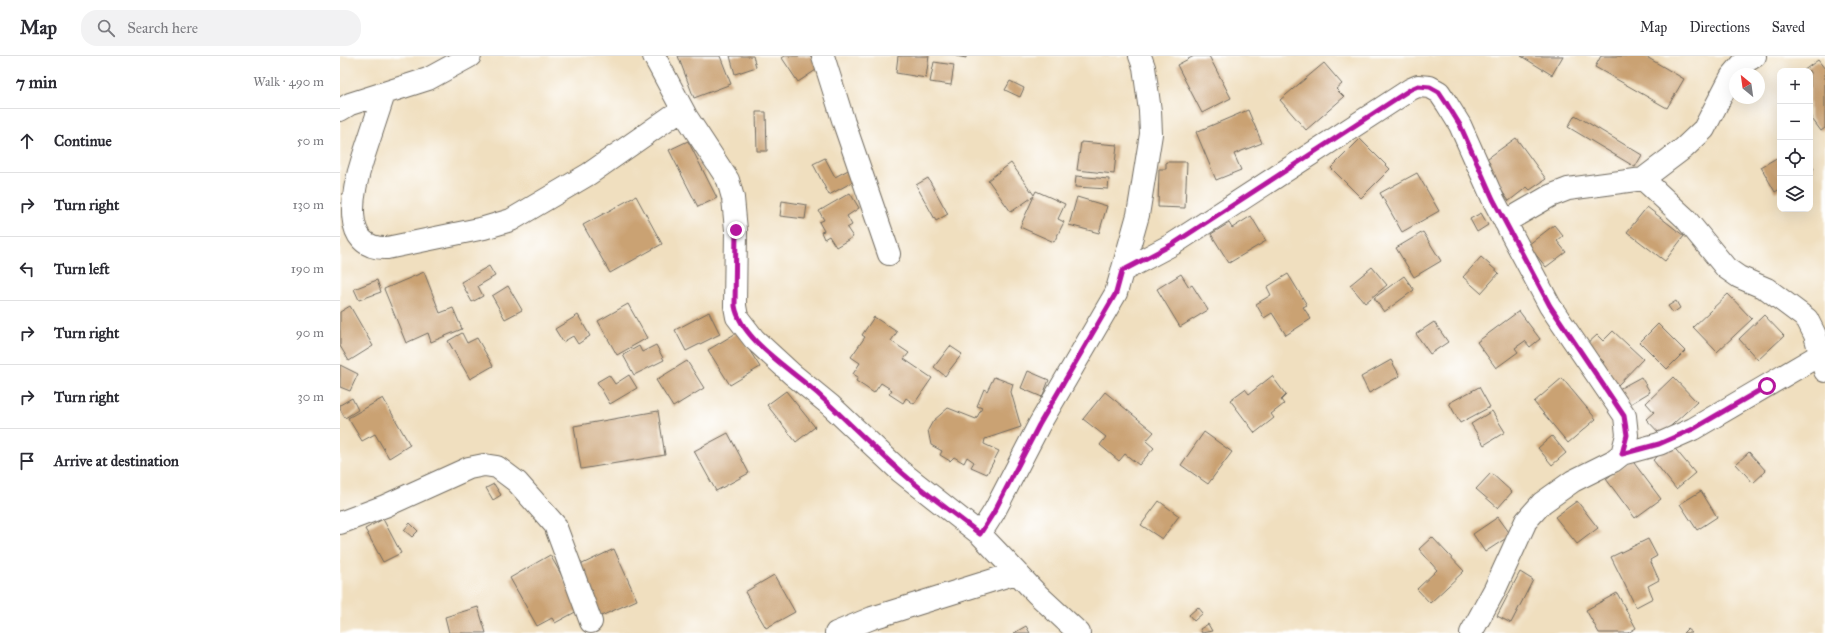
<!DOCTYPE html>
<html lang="en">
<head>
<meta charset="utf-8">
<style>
  :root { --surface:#fff; --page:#f2f2f3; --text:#2b2b33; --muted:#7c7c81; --line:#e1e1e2 }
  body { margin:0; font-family:"IM FELL Great Primer",serif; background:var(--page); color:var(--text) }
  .controls { position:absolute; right:12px; top:12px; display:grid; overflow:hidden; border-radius:8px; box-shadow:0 4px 16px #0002 }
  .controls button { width:36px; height:36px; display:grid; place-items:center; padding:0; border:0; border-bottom:1px solid var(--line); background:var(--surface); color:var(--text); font:20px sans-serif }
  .compass { position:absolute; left:1389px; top:12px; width:36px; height:36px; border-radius:50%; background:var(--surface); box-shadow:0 4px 16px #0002; rotate:331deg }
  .stop { position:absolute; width:12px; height:12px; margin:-9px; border:3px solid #b5179e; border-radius:50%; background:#fff }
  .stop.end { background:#b5179e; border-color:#fff; box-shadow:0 1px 4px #0008 }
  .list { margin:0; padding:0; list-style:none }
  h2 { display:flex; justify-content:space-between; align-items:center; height:52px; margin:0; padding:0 16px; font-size:17px }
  h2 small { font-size:13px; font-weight:400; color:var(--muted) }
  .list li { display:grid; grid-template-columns:26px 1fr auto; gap:12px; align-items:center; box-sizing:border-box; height:64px; padding:0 16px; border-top:1px solid var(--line) }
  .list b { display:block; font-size:15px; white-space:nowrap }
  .list em { font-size:13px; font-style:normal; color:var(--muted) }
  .icon { flex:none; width:22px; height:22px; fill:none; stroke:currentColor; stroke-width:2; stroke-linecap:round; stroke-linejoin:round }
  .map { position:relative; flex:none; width:1485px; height:577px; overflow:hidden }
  header { display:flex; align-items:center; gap:24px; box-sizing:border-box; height:56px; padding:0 20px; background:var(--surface); border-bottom:1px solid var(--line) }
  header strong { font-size:19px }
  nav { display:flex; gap:22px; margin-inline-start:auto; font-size:14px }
  .search { width:280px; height:36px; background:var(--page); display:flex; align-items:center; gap:10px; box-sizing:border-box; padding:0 14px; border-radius:16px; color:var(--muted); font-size:15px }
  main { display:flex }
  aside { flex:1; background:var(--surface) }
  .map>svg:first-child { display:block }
  .building { fill:#caa273 }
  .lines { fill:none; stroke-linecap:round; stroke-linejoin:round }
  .minor-casing { stroke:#706a5f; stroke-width:24 }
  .minor { stroke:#fff; stroke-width:22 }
  .route { stroke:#b5179e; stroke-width:5 }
</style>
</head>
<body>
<header>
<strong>Map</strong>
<div class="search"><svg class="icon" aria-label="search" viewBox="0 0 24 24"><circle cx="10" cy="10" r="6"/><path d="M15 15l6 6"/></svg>Search here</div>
<nav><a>Map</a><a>Directions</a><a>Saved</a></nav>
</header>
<main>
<aside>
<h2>7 min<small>Walk · 490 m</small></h2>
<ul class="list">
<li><svg class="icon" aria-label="ahead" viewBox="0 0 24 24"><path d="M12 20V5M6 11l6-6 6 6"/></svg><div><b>Continue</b></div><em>50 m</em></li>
<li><svg class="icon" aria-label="right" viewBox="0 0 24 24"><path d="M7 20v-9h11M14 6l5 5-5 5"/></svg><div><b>Turn right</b></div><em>130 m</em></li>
<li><svg class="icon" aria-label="left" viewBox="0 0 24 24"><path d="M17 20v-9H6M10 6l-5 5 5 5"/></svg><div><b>Turn left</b></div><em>190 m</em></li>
<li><svg class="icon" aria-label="right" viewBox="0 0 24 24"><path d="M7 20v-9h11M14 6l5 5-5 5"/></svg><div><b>Turn right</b></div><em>90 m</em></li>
<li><svg class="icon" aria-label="right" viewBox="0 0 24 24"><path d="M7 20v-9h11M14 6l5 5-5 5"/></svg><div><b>Turn right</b></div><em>30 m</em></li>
<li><svg class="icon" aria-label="arrive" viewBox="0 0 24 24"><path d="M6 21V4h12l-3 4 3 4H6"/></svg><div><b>Arrive at destination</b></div></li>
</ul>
</aside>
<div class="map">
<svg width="1485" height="577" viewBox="0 0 1485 577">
  <rect width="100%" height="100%" fill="#fff"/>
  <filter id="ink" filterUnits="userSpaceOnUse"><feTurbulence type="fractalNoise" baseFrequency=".025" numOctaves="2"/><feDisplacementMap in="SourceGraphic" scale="8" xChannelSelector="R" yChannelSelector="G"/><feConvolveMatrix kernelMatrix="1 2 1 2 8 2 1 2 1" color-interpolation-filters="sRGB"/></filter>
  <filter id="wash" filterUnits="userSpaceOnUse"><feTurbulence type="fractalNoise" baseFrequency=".012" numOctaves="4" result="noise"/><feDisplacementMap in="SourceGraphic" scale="16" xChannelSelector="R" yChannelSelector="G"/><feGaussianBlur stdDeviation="0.9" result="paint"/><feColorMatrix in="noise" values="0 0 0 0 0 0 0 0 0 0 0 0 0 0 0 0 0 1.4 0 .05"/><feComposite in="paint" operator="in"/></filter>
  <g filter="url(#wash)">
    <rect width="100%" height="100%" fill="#f0dfbf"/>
    <g id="blocks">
      <path class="building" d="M338,0h42l11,28 -37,14z
        M390,0h23l3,11 -21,7z
        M445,0h26l8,12 -21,14 -16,-24z
        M558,0h31l-3,22 -30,-5z
        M616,0h10v2z
        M854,0h15l22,42 -29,15 -25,-48z
        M1181,0h42l-11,19z
        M1261,0h44l39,23 -17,29 -72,-41z
        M1478,4l7,9v59l-4,3 -11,-15v-45h-7z
        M594,6l20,3 -3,20 -21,-3z
        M984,7l18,21 -6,5 8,8 -38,33 -26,-30z
        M670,25l14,7 -4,9 -15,-7z
        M908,54l14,33 -28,11 7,16 -25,10 -20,-48z
        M416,56h10l1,39h-10z
        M1235,59l67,40 -7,12 -67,-40z
        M1176,82l30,41 -16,11 -3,-3 -18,14 -28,-38z
        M1020,83l30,30 -29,29 -30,-30z
        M348,85l29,57 -19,9 -29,-57z
        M741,86l36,3 -3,29 -37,-4z
        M1440,100v33l-5,3 -14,-25z
        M485,102l10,19 17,-9 6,11 -29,16 -16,-31z
        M826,106h21l-2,46 -27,-1 1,-38h7z
        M671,107l23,32 2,-4 29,13 -7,15 6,3 -10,20 -34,-15 14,-31 -23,16 -23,-32z
        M1470,107l4,6 -4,2z
        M1077,117l22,38 -37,21 -22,-39z
        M736,120l33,3 -1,10 -33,-2z
        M588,122l20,36 -12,7 -20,-36z
        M510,137l9,15 -12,8 5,9 -5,3 6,9 -17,10 -7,-11 -5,3 -3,-7 3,-1 -5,-9 5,-2 -5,-9z
        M296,140l26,48 -52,29 -27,-48z
        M737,141l30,9 -8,27 -30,-8z
        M442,145l25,4 -2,14 -25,-3z
        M1307,151l37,29 -19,25 -38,-29z
        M1141,157l7,12 -11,7 -7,-13z
        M911,160l15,25 -37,22 -18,-29 18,-11 3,5z
        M1214,169l9,11 -6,5 9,11 -20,15 -18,-22z
        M1083,176l18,29 -27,16 -18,-29z
        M1141,201l18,16 -18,20 -18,-16z
        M149,210l6,10 -17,10 5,10 -11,6 -11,-20z
        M1032,211l15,18 -22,18 -15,-18z
        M84,216l16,41 13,-5 9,21 -31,13 -3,-9 -22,10 -22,-54z
        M841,218l8,13 3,-2 16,25 -28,17 -23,-38z
        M948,218l19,31 -4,2 8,12 -25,16 -14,-22 -8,5 -8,-14 15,-9 -4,-8z
        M1064,220l10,14 -30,22 -10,-14z
        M37,224l4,12 -22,8 -5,-11z
        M168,230l14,24 -17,9 -13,-23z
        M1388,238l24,25 -35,33 -24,-25z
        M1336,245l4,7 -7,5 -5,-7z
        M288,248l19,34 -30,17 -19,-34z
        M10,250l23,40 -24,15 -9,-15v-34z
        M1179,255l21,28 -10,8 -5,-6 -10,7 3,4 -22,16 -19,-26z
        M369,256l11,22 -34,17 -11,-21z
        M238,259l12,21 -12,8 -5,-8 -10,6 -8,-13z
        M1424,259l20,21 -26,24 -19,-21z
        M534,261l23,15 -6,9 18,12 -5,6 28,19 -18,26 -8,-6 -3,5 -14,-9 3,-4 -11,-7 -7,10 -18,-12 2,-4 -5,-3 7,-11 -9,-6 14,-20 -3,-2z
        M1094,266l14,20 -18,12 -14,-20z
        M1318,268l27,27 -18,18 -27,-27z
        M1273,275l30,28 -25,26 -19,-17 5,-6 -18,-17 11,-10 6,6z
        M398,276l22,35 -30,18 -22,-35z
        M122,277l5,10 10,-5 16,28 -23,13 -22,-38z
        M316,289l8,15 -30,15 -11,-20 16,-9 3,6z
        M610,290l12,8 -17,22 -11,-9z
        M1051,304l9,16 -31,17 -8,-16z
        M347,305l17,27 -31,19 -17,-27z
        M0,309l18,9 -8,17 -10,-4z
        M688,315l21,9 -7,17 -21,-9z
        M269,319l6,9 14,-9 8,13 -27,16 -13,-22z
        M932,320l14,19 -5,5 3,4 -13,10 3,4 -19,15 -25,-33 15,-11 4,5z
        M654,321l19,7 -2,8 10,35 -36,12 -1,5 15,7 -12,23 -16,-7 3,-5 -7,-5 -3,6 -10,-6 -4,4 -10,-6 2,-4 -11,-6 -3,-15 5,-9 15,-13 28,11 6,-11 -5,-2 7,-17 3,2z
        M1301,321l9,15 -23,14 -10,-16z
        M1333,321l24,25 -36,33 -15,-16 8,-7 -8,-9z
        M1222,322l34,41 -28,24 -34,-41z
        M1139,331l11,20 -30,16 -11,-20z
        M446,335l29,36 -19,15 -29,-37z
        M765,336l49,40 -8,9 8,7 -15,17 -14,-11 -6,7 -19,-16 6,-8 -23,-18z
        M12,342l6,12 -13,8 -5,-9v-4z
        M43,342l27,47 -21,13 -14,-24 -13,7 -14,-23z
        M318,355l7,44 -84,14 -7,-43z
        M1152,355l13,21 -21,13 -13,-21z
        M864,376l28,20 -24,32 -27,-19z
        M388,377l21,40 -33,18 -22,-40z
        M1212,380l14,17 -14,12 -14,-17z
        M1332,389l23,28 -19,16 -23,-29z
        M1409,396l17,19 -13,12 -17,-19z
        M1291,403l30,40 -26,19 -29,-39z
        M1151,417l21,19 -14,16 -22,-19z
        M154,428l7,11 -8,5 -7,-12z
        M1361,435l16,26 -20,13 -17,-26z
        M819,445l20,15 -17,23 -21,-14z
        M1237,445l21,27 -21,16 -22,-27z
        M1158,461l13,18 -26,17 -12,-18z
        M43,463l18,34 -18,9 -18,-33z
        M70,467l8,8 -6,6 -8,-7z
        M1092,481l32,34 -34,32 -13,-14 20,-19 -18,-21z
        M1308,483l9,17 -7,4 9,20 -11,6 5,12 -17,9 -25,-50z
        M274,493l23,51 -36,16 -23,-50z
        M210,499l31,54 -26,14 -3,-5 -15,8 -27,-48z
        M1180,516l13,8 -22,43 -14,-7z
        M434,519l21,37 -29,16 -21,-36z
        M1277,537l19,35 -8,5h-29l-13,-23z
        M138,551l8,26h-37l-4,-16z
        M858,551l5,6 -9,8 -5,-6z
        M868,568l4,7 -10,2 -2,-4z
        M686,570l4,7h-16z
        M1347,573l5,4h-9z"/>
    </g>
  </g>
  <g filter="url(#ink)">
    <use href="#blocks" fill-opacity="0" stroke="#706a5f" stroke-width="1"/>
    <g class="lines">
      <g class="minor-casing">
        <path id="minor" d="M314,0l32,60 42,64 5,18 3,32 -1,76 2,11 17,22 38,35 38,31 70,66 80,63 57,60 42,39
          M483,0l21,67 45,131
          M44,38c-7,21 -14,43 -21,64 -11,34 -23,92 24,90l97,-20 27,-8 78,-46 93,-65
          M0,54l10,-6 78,-25 42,-23
          M1303,123l42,39 41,50 13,9 28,12 40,30 8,16 10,36
          M1165,166l45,-26 18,-7 75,-10 41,-31 20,-19 27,-52 11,-13 13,-8
          M782,215l51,-27 238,-155 7,-3 12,1 9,5 8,12 13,21 33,74 57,107 75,110 2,19 -5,19 -9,7 -40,20 -31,22 -16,18 -31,68 -24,44
          M1282,398l37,-10 34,-15 128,-75
          M0,467l45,-17 84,-38 15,-3 13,2 20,15 38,43 36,97
          M640,478l14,-22 45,-87 77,-132 22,-78 13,-81 -1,-23 -6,-44 -4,-11
          M496,577l36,-15 144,-45"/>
      </g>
      <use href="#minor" class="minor"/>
    </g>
  </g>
  <g class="lines" filter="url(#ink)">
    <path class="route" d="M396,174l-1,76c6,34 57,64 82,87 27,25 54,52 82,77 25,23 54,42 81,64l14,-22 45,-87 77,-132 6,-22 51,-27 238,-155 7,-3 12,1 9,5 8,12 13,21 33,74 57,107 74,110 3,19 -5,19 37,-10 34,-15 74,-43"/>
  </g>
</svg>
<div class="controls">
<button>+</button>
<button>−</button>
<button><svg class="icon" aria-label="locate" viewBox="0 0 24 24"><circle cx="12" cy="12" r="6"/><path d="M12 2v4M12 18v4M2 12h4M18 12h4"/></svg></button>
<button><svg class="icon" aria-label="layers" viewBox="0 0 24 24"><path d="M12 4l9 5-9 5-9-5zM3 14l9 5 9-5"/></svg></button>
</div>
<svg class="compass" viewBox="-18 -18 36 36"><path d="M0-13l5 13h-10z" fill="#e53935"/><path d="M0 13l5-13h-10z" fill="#7c7c81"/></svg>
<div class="stop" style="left:1427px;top:330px"></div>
<div class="stop end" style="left:396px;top:174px"></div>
</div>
</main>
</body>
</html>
